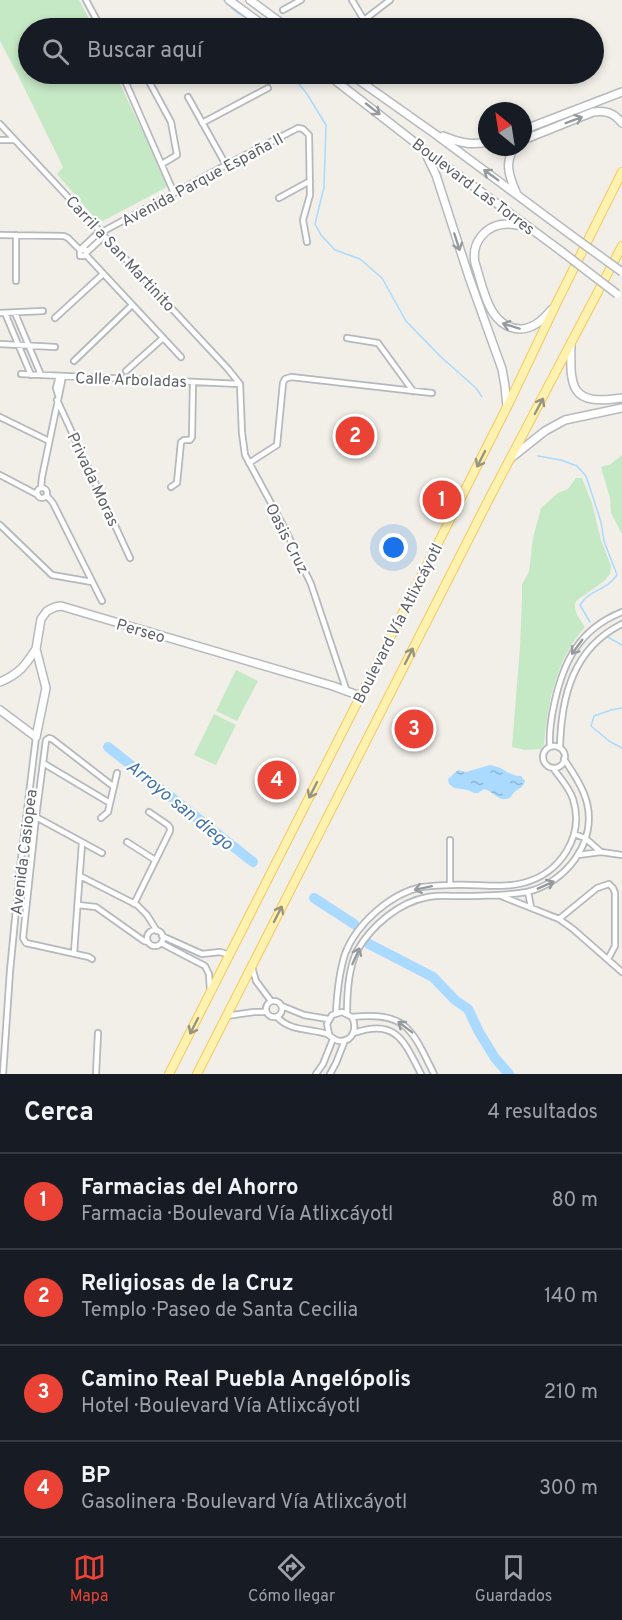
<!DOCTYPE html>
<html lang="es">
<head>
<meta charset="utf-8">
<style>
  :root { --surface:#171b24; --page:#242831; --text:#f1f3f6; --muted:#9ea1a6; --line:#363941; --accent:#ea4335 }
  body { margin:0; font-family:Overpass,sans-serif; background:var(--page); color:var(--text) }
  .compass { position:absolute; left:478px; top:102px; width:54px; height:54px; border-radius:50%; background:var(--surface); box-shadow:0 3px 9px #0003; rotate:330deg }
  .you { position:absolute; left:394px; top:548px; width:21px; height:21px; margin:-15px; border:4px solid #fff; border-radius:50%; background:#1a73e8; box-shadow:0 0 0 9px #1a73e833 }
  .badge { display:grid; place-items:center; width:39px; height:39px; border-radius:50%; background:var(--accent); color:#fff; font-size:20px; font-weight:700 }
  .pin { position:absolute; translate:-50% -50%; border:3px solid #fff; box-shadow:0 2px 6px #0006 }
  .list { margin:0; padding:0; list-style:none }
  h2 { display:flex; justify-content:space-between; align-items:center; height:78px; margin:0; padding:0 24px; font-size:26px }
  h2 small { font-size:20px; font-weight:400; color:var(--muted) }
  .list li { display:grid; grid-template-columns:39px 1fr auto; gap:18px; align-items:center; box-sizing:border-box; height:96px; padding:0 24px; border-top:2px solid var(--line) }
  .list b { display:block; font-size:22px; white-space:nowrap }
  .list p { margin:0; font-size:20px; white-space:nowrap; color:var(--muted) }
  .list em { font-size:20px; font-style:normal; color:var(--muted) }
  .icon { flex:none; width:33px; height:33px; fill:none; stroke:currentColor; stroke-width:2; stroke-linecap:round; stroke-linejoin:round }
  .map { position:relative; flex:none; width:622px; height:1074px; overflow:hidden }
  .search { position:absolute; background:var(--surface); box-shadow:0 3px 9px #0003; left:18px; right:18px; top:18px; height:66px; display:flex; align-items:center; gap:15px; box-sizing:border-box; padding:0 21px; border-radius:33px; color:var(--muted); font-size:22px }
  .sheet { height:462px; background:var(--surface) }
  nav { display:flex; justify-content:space-around; align-items:center; box-sizing:border-box; height:84px; border-top:2px solid var(--line); background:var(--surface); font-size:16px; color:var(--muted) }
  nav a { display:grid; justify-items:center; gap:3px }
  nav .on { color:var(--accent) }
  .map>svg:first-child { display:block }
  .green { fill:#c5e8c5 }
  .water { fill:url(#water-ripples) }
  .lines { fill:none; stroke-linecap:round; stroke-linejoin:round }
  .stream { stroke:#aadaff; stroke-width:1.5 }
  .river { stroke:#aadaff; stroke-width:10 }
  .street-casing { stroke:#b5b8bc; stroke-width:8 }
  .secondary-casing { stroke:#b6babf; stroke-width:10 }
  .primary-casing { stroke:#f2c960; stroke-width:10 }
  .street { stroke:#fff; stroke-width:4.5 }
  .secondary { stroke:#fff; stroke-width:7 }
  .primary { stroke:#fff2af; stroke-width:8 }
  .secondary-bridge-casing { stroke:#b6babf; stroke-width:10; stroke-linecap:butt }
  .secondary-bridge { stroke:#fff; stroke-width:7 }
  .oneway { stroke:#979a9d }
  .oneway2 { stroke:#979581 }
  .labels { text-anchor:middle; stroke-width:4.5; stroke-linejoin:round; paint-order:stroke }
  .street-label { font-size:16px; fill:#5f6368; stroke:#fff }
  .water-label { font-size:18px; font-style:italic; fill:#4174aa; stroke:#fff }
</style>
</head>
<body>
<div class="map">
<svg width="622" height="1074" viewBox="0 0 622 1074">
  <defs>
    <pattern id="water-ripples" width="26" height="14" patternUnits="userSpaceOnUse" patternTransform="scale(1.5)"><rect width="26" height="14" fill="#aadaff"/><path d="M2 4q2-2 4 0t4 0M15 11q2-2 4 0t4 0" fill="none" stroke="#8eb4d2"/></pattern>
  </defs>
  <rect width="100%" height="100%" fill="#f1efe8"/>
  <path class="green" d="M0,0h79l15,28h-66v46h87l31,64 21,49 -68,36 -42,-49 6,-7 -45,-92 -18,-34z
    M622,455v79l-11,-21 -1,-15 -9,-31 10,-3z
    M576,478h6l10,25 9,37 10,26 -1,8 -6,7 -28,20c-4,10 4,18 9,26 -29,32 -37,75 -41,117l-3,5 -16,1 -13,-3 8,-100 2,-48v-15l7,-12 4,-34 8,-30 17,-15 10,-4z
    M236,670l22,11 -21,40 -21,-10z
    M214,714l22,11 -20,40 -22,-10z"/>
  <path class="water" d="M490,765c13,2 17,10 31,11l4,5c-1,8 -10,7 -14,16 -12,7 -16,-5 -27,-8l-6,4h-4l-6,-3 -14,-2 -5,-4 -1,-5 10,-9 8,2z"/>
  <g class="lines">
    <path class="stream" d="M224,0l12,12 13,7
      M291,74l16,20 19,31 -2,62 -9,37 6,11 14,15 25,9 22,19 24,43 35,36 35,31 6,9
      M538,456l23,4 16,6 9,10 15,46 3,19 13,34c-11,16 -27,14 -37,30l10,17
      M606,636l16,9
      M622,708l-11,2 -17,6 -3,10 18,15 13,7"/>
    <path class="river" d="M108,747l145,115
      M314,898l40,26
      M369,944l64,33 22,23 13,9 11,23 16,26 14,16"/>
    <g class="street-casing">
      <path id="street" d="M86,0l15,28
        M352,0l12,20
        M283,10l18,-10
        M358,28l6,-8 26,-20
        M122,74l52,119
        M145,74l26,48 6,33 -15,9
        M188,97l38,68
        M202,123l66,-35
        M0,124l228,245 12,15
        M0,140h14
        M279,198l31,-17
        M0,235l64,1 4,2 12,12v6h4l2,-2v-4l-5,-1
        M81,249l16,-15 5,-2 124,-67 72,-37 5,1 6,6 1,60 -7,25 4,22
        M86,253l15,-14 1,-7
        M86,255l95,102
        M16,281v-46
        M0,313l43,-2
        M5,313l26,62
        M15,313l26,62
        M55,318l48,-44
        M347,338l31,5 35,48
        M0,344l55,3
        M74,361l58,-56
        M126,371l37,-33
        M21,374l219,10
        M240,384l2,49 3,22 40,74 26,55 36,108
        M58,395l-2,-7 3,-12
        M57,400l73,158
        M0,417l49,24
        M249,463l28,-18 6,-62 2,-4 6,-2 141,16
        M0,475l38,20
        M171,487l6,-4 4,-41 3,-2h6l2,-3 1,-55
        M41,488l1,-11 21,-101
        M37 493a5 5 0 1 1 10 0a5 5 0 1 1-10 0Z
        M47,496l6,7 49,98
        M0,525l52,50 40,7
        M550,746c-1,-13 1,-27 4,-41 9,-43 25,-76 68,-93
        M543 757a11 11 0 1 1 22 0a11 11 0 1 1-22 0Z
        M560,748c1,-51 13,-100 62,-124
        M43,763l67,40
        M36,817l66,36
        M101,818l7,-6 9,-39
        M574,834l11,4 16,14
        M127,842l28,18
        M578,855l23,-3 21,3
        M80,876l57,29 10,10 10,16
        M450,885v-45
        M528,892l3,15
        M501,896l58,23 14,10 49,43
        M134,904l36,-73v-3l-2,-3 -19,-13
        M78,905l18,2 48,34 4,1
        M559,919l38,-31 12,-4 4,4 2,5v53l-7,13
        M147 938a8 8 0 1 1 16 0a8 8 0 1 1-16 0Z
        M162,936l40,18 18,-2 10,3
        M161,943l44,23 4,8 1,16
        M74,953l8,-110
        M92,959l-3,-2 -63,-14 -3,-5 13,-121 10,-77 3,-2 3,1 62,48
        M252,967l4,14 15,20
        M266 1009a8 8 0 1 1 16 0a8 8 0 1 1-16 0Z
        M282,1006l22,9 24,4
        M336,1013c1,-20 3,-40 9,-59 11,-30 46,-61 77,-67 9,-1 19,-2 28,-2 24,-2 50,4 73,-2 37,-9 62,-47 50,-84 -4,-12 -13,-21 -20,-31
        M347,1013c0,-20 1,-44 10,-62 14,-25 42,-49 71,-54 10,-2 21,-1 31,-1 23,0 46,0 68,-4 38,-9 70,-49 60,-89 -4,-16 -14,-30 -23,-44
        M226,1016l28,-4h12
        M277,1017c14,15 33,11 50,17 4,2 7,6 12,7 15,1 18,-14 13,-24l-10,-5 -10,3 -5,9 2,10
        M352,1017c55,-6 60,13 82,57
        M354,1033c42,-15 50,8 67,41
        M3,1074l7,-103 10,-103 16,-131
        M96,1074l2,-41
        M316,1074l7,-10 10,-25
        M330,1074l6,-11 9,-23"/>
    </g>
    <g class="secondary-casing">
      <path id="secondary" d="M229,0l38,28
        M250,0l38,28
        M327,74l95,74 139,103
        M350,74l85,60 136,101
        M523,130l99,-38
        M443,136c15,6 28,10 44,6
        M523,140l70,-28c13,-2 21,1 29,11
        M515,147c-11,15 -6,29 1,45
        M424,150l12,25 33,102 33,92 3,17 2,21
        M527,227c-6,-1 -13,-3 -19,-3 -22,0 -37,18 -33,39 8,23 13,65 45,66 13,0 23,-9 31,-19
        M571,343c-1,45 -1,63 51,55
        M511,458l34,-27 20,-11 57,-12
        M0,682c19,-8 25,-16 36,-33
        M0,710l36,27 10,-49 -10,-39 5,-30 6,-8 8,-4 6,-1 272,80 27,10"/>
    </g>
    <g class="primary-casing">
      <path id="primary" d="M169,1074l338,-667 51,-107 64,-128
        M197,1074l294,-579 131,-249"/>
    </g>
    <use href="#street" class="street"/>
    <use href="#secondary" class="secondary"/>
    <use href="#primary" class="primary"/>
    <g class="secondary-bridge-casing">
      <path id="secondary-bridge" d="M571,235l51,37
        M561,251l56,43"/>
    </g>
    <use href="#secondary-bridge" class="secondary-bridge"/>
  </g>
  <defs><path id="oneway-shaft" d="M-6 0H5M1.5-3L5.5 0L1.5 3" fill="none" stroke-width="1.6" stroke-linecap="round" stroke-linejoin="round" transform="scale(1.5)"/></defs>
  <g class="oneway">
    <use href="#oneway-shaft" transform="translate(373 109) rotate(38)"/>
    <use href="#oneway-shaft" transform="translate(574 120) rotate(-21)"/>
    <use href="#oneway-shaft" transform="translate(491 175) rotate(-144)"/>
    <use href="#oneway-shaft" transform="translate(457 242) rotate(72)"/>
    <use href="#oneway-shaft" transform="translate(511 326) rotate(-163)"/>
    <use href="#oneway-shaft" transform="translate(577 647) rotate(126)"/>
    <use href="#oneway-shaft" transform="translate(546 885) rotate(-24)"/>
    <use href="#oneway-shaft" transform="translate(423 888) rotate(168)"/>
    <use href="#oneway-shaft" transform="translate(356 956) rotate(-66)"/>
    <use href="#oneway-shaft" transform="translate(405 1027) rotate(-143)"/>
  </g>
  <g class="oneway2">
    <use href="#oneway-shaft" transform="translate(539 406) rotate(-62)"/>
    <use href="#oneway-shaft" transform="translate(481 459) rotate(117)"/>
    <use href="#oneway-shaft" transform="translate(409 656) rotate(-63)"/>
    <use href="#oneway-shaft" transform="translate(313 790) rotate(117)"/>
    <use href="#oneway-shaft" transform="translate(278 914) rotate(-63)"/>
    <use href="#oneway-shaft" transform="translate(194 1026) rotate(117)"/>
  </g>
  <g class="labels">
    <g class="street-label">
      <text transform="translate(202 179) rotate(-28)" y="6">Avenida Parque España II</text>
      <text transform="translate(474 186) rotate(37)" y="6">Boulevard Las Torres</text>
      <text transform="translate(121 253) rotate(47)" y="6">Carril a San Martinito</text>
      <text transform="translate(131 379) rotate(2)" y="6">Calle Arboladas</text>
      <text transform="translate(94 479) rotate(65)" y="6">Privada Moras</text>
      <text transform="translate(288 538) rotate(63)" y="6">Oasis Cruz</text>
      <text transform="translate(397 623) rotate(-63)" y="6">Boulevard Vía Atlixcáyotl</text>
      <text transform="translate(141 630) rotate(16)" y="6">Perseo</text>
      <text transform="translate(23 852) rotate(-83)" y="6">Avenida Casiopea</text>
    </g>
    <g class="water-label">
      <text transform="translate(180 805) rotate(39)" y="6">Arroyo san diego</text>
    </g>
  </g>
</svg>
<svg class="compass" viewBox="-18 -18 36 36"><path d="M0-13l5 13h-10z" fill="#e53935"/><path d="M0 13l5-13h-10z" fill="#9ea1a6"/></svg>
<div class="you"></div>
<div class="pin badge" style="left:442px;top:500px">1</div>
<div class="pin badge" style="left:355px;top:436px">2</div>
<div class="pin badge" style="left:414px;top:729px">3</div>
<div class="pin badge" style="left:277px;top:780px">4</div>
<div class="search"><svg class="icon" aria-label="search" viewBox="0 0 24 24"><circle cx="10" cy="10" r="6"/><path d="M15 15l6 6"/></svg>Buscar aquí</div>
</div>
<section class="sheet">
<h2>Cerca<small>4 resultados</small></h2>
<ul class="list">
<li><span class="badge">1</span><div><b>Farmacias del Ahorro</b><p>Farmacia · Boulevard Vía Atlixcáyotl</p></div><em>80 m</em></li>
<li><span class="badge">2</span><div><b>Religiosas de la Cruz</b><p>Templo · Paseo de Santa Cecilia</p></div><em>140 m</em></li>
<li><span class="badge">3</span><div><b>Camino Real Puebla Angelópolis</b><p>Hotel · Boulevard Vía Atlixcáyotl</p></div><em>210 m</em></li>
<li><span class="badge">4</span><div><b>BP</b><p>Gasolinera · Boulevard Vía Atlixcáyotl</p></div><em>300 m</em></li>
</ul>
</section>
<nav>
<a class="on"><svg class="icon" aria-label="map" viewBox="0 0 24 24"><path d="M3 6l6-2 6 2 6-2v14l-6 2-6-2-6 2zM9 4v14M15 6v14"/></svg>Mapa</a>
<a><svg class="icon" aria-label="directions" viewBox="0 0 24 24"><path d="M12 3l9 9-9 9-9-9zM9 14v-3h6M13 9l2 2-2 2"/></svg>Cómo llegar</a>
<a><svg class="icon" aria-label="saved" viewBox="0 0 24 24"><path d="M7 4h10v16l-5-4-5 4z"/></svg>Guardados</a>
</nav>
</body>
</html>
